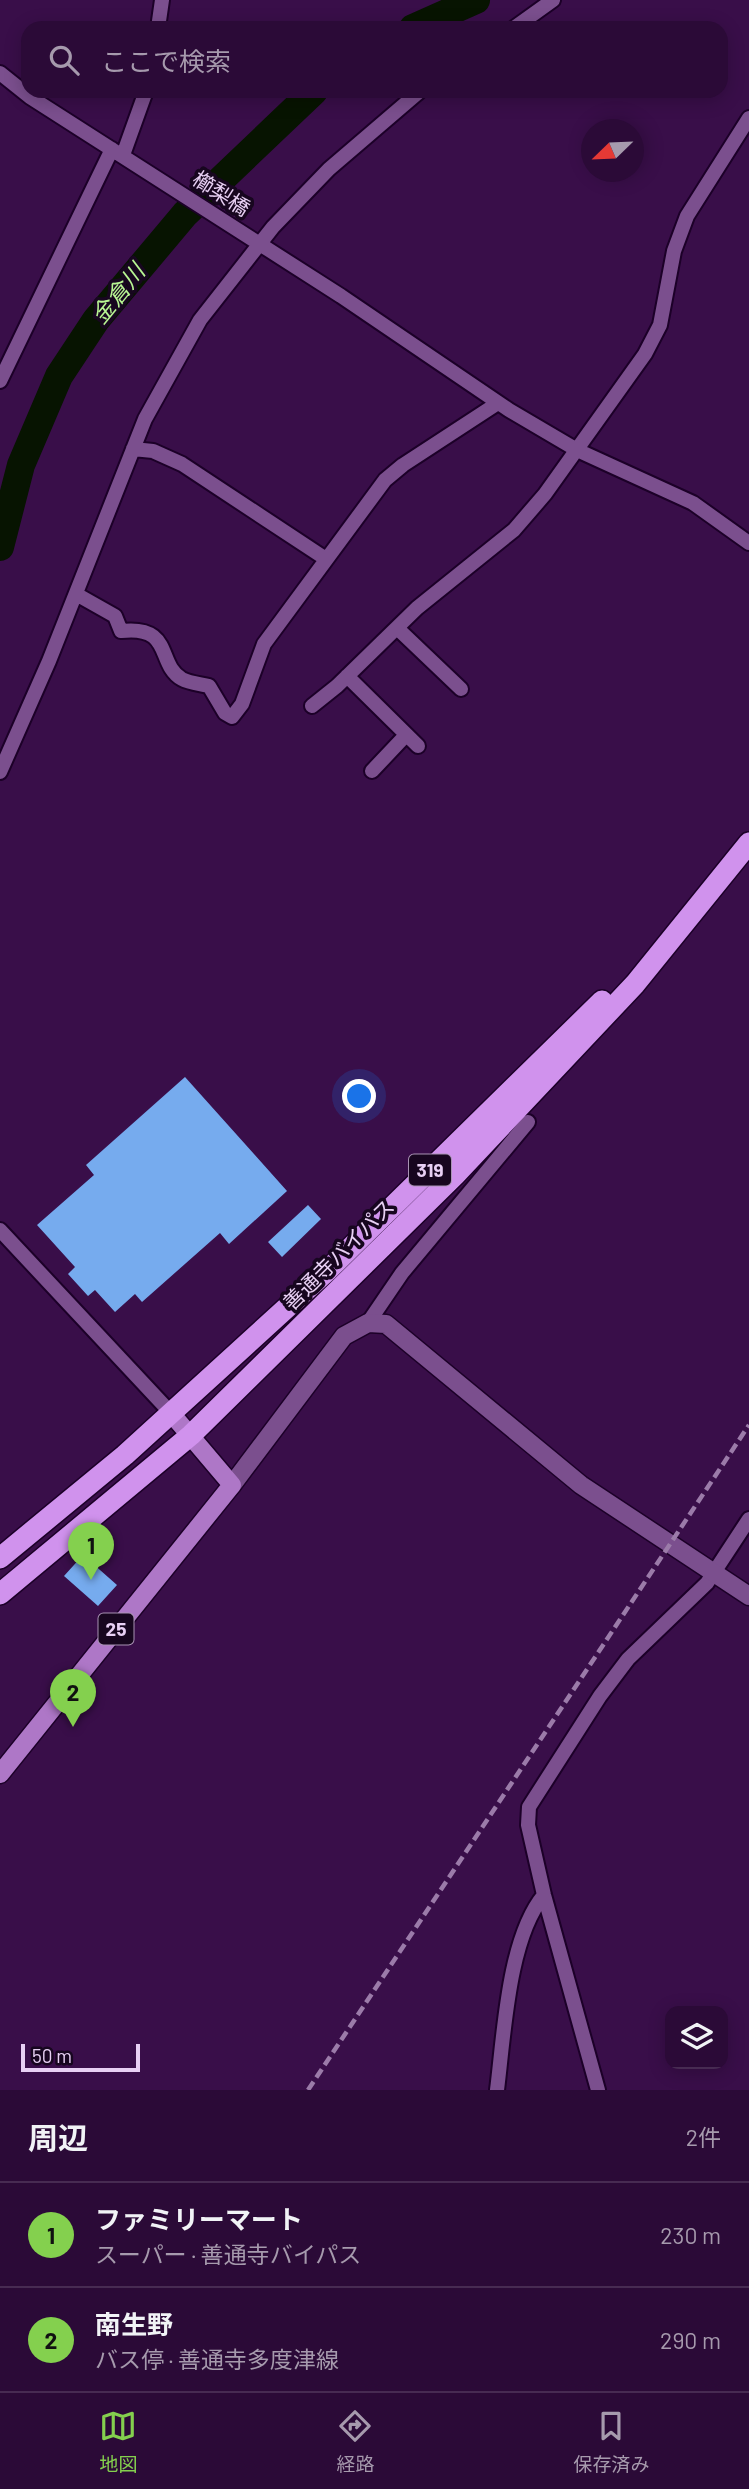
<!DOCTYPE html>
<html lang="ja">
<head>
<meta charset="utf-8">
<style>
  :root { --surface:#2b0a37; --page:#33133f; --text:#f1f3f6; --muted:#a69aad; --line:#472b52; --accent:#84d04e }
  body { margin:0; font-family:Barlow,"Noto Sans JP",sans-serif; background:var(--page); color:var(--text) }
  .controls { position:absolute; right:21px; bottom:21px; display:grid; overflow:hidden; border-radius:14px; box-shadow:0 4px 18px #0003 }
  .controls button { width:63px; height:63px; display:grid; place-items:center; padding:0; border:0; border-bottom:2px solid var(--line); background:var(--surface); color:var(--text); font:35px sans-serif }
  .compass { position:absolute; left:581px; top:119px; width:63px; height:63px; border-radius:50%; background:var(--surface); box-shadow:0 4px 18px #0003; rotate:247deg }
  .scale { position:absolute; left:21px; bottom:18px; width:119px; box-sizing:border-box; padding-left:7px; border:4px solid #e8d0f4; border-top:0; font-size:19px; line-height:24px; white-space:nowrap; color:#e8d0f4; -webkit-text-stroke:5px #17061f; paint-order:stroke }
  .you { position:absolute; left:360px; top:1097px; width:24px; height:24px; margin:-18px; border:5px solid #fff; border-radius:50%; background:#1a73e8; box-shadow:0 0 0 10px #1a73e833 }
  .badge { display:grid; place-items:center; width:46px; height:46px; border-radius:50%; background:var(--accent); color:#111; font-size:23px; font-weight:700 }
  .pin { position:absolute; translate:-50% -58px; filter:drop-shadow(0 2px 4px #0008) }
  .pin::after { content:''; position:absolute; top:37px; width:24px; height:21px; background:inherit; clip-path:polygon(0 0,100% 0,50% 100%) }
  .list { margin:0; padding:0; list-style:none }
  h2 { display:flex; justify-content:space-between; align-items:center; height:91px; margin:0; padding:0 28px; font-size:30px }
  h2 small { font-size:23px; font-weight:400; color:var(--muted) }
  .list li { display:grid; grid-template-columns:46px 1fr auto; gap:21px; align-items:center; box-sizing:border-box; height:105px; padding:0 28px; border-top:2px solid var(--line) }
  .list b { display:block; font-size:26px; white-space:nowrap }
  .list p { margin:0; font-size:23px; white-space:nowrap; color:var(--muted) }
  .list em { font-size:23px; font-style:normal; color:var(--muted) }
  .icon { flex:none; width:38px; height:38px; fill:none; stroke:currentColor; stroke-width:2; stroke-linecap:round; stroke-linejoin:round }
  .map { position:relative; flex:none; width:749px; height:2090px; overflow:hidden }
  .search { position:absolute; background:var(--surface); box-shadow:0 4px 18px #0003; left:21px; right:21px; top:21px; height:77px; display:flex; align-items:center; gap:18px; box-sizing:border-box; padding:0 24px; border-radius:21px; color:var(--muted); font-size:26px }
  .sheet { height:301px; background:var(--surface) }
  nav { display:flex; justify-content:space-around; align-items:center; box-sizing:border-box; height:98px; border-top:2px solid var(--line); background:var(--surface); font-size:19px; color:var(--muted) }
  nav a { display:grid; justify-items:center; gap:4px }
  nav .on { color:var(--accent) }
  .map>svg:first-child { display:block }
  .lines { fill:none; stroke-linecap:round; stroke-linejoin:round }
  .river { stroke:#071401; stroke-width:28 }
  .building { fill:#76abee }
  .street-casing { stroke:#1c0028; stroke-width:18 }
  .secondary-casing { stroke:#1c0028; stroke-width:21 }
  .primary-casing { stroke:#1c0028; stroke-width:21 }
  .highway-casing { stroke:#1c0028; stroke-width:24 }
  .street { stroke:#7b4f8e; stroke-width:14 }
  .secondary { stroke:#7b4f8e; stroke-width:18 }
  .primary { stroke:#ae77c7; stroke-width:18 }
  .highway { stroke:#d092ed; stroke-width:21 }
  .rail { stroke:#9b7ba9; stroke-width:4.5; stroke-dasharray:10 5; stroke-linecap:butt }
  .labels { text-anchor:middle; stroke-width:7; stroke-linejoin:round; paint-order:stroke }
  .shield { fill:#17061f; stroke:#a993b4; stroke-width:2 }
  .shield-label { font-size:19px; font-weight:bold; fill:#e8d0f4 }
  .street-label { font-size:21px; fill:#e8d0f4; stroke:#17061f }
  .water-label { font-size:23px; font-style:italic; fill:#b8f693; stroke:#17061f }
</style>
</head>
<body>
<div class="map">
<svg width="749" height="2090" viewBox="0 0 749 2090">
  <rect width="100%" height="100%" fill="#390e49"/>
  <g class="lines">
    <path class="river" d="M413,28l63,-28
      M0,547l21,-82 38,-89 37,-56 89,-106 129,-123"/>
  </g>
  <path class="building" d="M185,1077l102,114 -58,53 -9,-11 -78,69 -7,-8 -20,18 -20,-22 -7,6 -20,-22 7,-7 -38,-42 57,-50 -8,-10z
    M308,1205l13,14 -39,38 -14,-15z
    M83,1555l34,30 -19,21 -34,-30z"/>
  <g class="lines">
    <g class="street-casing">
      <path id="street" d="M158,28l4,-28
        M514,28l39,-28
        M0,73l30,24 311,199 168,114 68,40 116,53 56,40
        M123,155l23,-64
        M0,381l112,-232
        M133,449l20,2 29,13 144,95
        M76,594l39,22 6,15c53,-6 35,33 61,48 7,4 19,5 27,7l16,27 7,4 10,-13 22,-60 121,-164 18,-15 95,-62
        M397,628l64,61
        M347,676l71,70
        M312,706l25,-20 80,-78 97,-78 31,-36 100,-140 15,-29 14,-74 13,-35 62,-98
        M372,771l34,-36
        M0,772l49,-111 96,-242 55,-99 73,-93 56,-58 91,-78
        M0,1230l171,183
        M368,1323l34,-50 126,-151
        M497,2090c7,-55 11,-152 47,-195
        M598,2090l-54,-195 -16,-70 1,-18 71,-111 28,-37 79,-76 42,-64"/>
    </g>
    <g class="secondary-casing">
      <path id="secondary" d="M232,1485l112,-149 24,-13 18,1 195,161 168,111"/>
    </g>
    <g class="primary-casing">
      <path id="primary" d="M0,1774l232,-289 -61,-72"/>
    </g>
    <g class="highway-casing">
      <path id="highway" d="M0,1558l125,-103 202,-184 275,-270
        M0,1594l191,-159 264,-260 180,-191 114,-141"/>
    </g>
    <use href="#street" class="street"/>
    <use href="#secondary" class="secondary"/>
    <use href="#primary" class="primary"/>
    <use href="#highway" class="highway"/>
    <path class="rail" d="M308,2090l441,-665"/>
  </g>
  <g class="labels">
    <g class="shield">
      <rect x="409" y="1154.5" width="42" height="31" rx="5"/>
      <rect x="98.5" y="1613.5" width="35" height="31" rx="5"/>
    </g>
    <g class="shield-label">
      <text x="430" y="1177">319</text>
      <text x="116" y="1636">25</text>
    </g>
    <g class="street-label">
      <text transform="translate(221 194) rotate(33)" y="7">櫛梨橋</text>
      <text transform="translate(339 1255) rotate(-45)" y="7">善通寺バイパス</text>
    </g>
    <g class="water-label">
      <text transform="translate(118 294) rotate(-51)" y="8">金倉川</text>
    </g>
  </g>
</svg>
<div class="controls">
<button><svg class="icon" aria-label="layers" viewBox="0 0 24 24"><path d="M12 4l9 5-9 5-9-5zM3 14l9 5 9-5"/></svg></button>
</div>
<svg class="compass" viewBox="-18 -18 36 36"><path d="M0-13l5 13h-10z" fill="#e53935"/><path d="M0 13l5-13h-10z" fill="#a69aad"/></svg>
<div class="scale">50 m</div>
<div class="you"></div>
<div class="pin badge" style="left:91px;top:1580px">1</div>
<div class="pin badge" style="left:73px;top:1727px">2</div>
<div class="search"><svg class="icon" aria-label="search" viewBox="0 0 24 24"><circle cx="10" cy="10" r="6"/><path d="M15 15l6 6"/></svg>ここで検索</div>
</div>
<section class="sheet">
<h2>周辺<small>2件</small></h2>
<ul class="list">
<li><span class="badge">1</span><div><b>ファミリーマート</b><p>スーパー · 善通寺バイパス</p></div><em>230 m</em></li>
<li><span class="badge">2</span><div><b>南生野</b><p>バス停 · 善通寺多度津線</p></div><em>290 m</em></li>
</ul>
</section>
<nav>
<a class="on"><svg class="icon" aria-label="map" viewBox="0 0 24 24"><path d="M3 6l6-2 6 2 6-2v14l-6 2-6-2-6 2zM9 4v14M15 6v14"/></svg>地図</a>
<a><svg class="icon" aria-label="directions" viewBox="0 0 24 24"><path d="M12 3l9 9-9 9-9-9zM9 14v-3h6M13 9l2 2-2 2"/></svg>経路</a>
<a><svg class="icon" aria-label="saved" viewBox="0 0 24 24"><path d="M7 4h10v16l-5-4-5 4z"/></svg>保存済み</a>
</nav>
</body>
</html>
